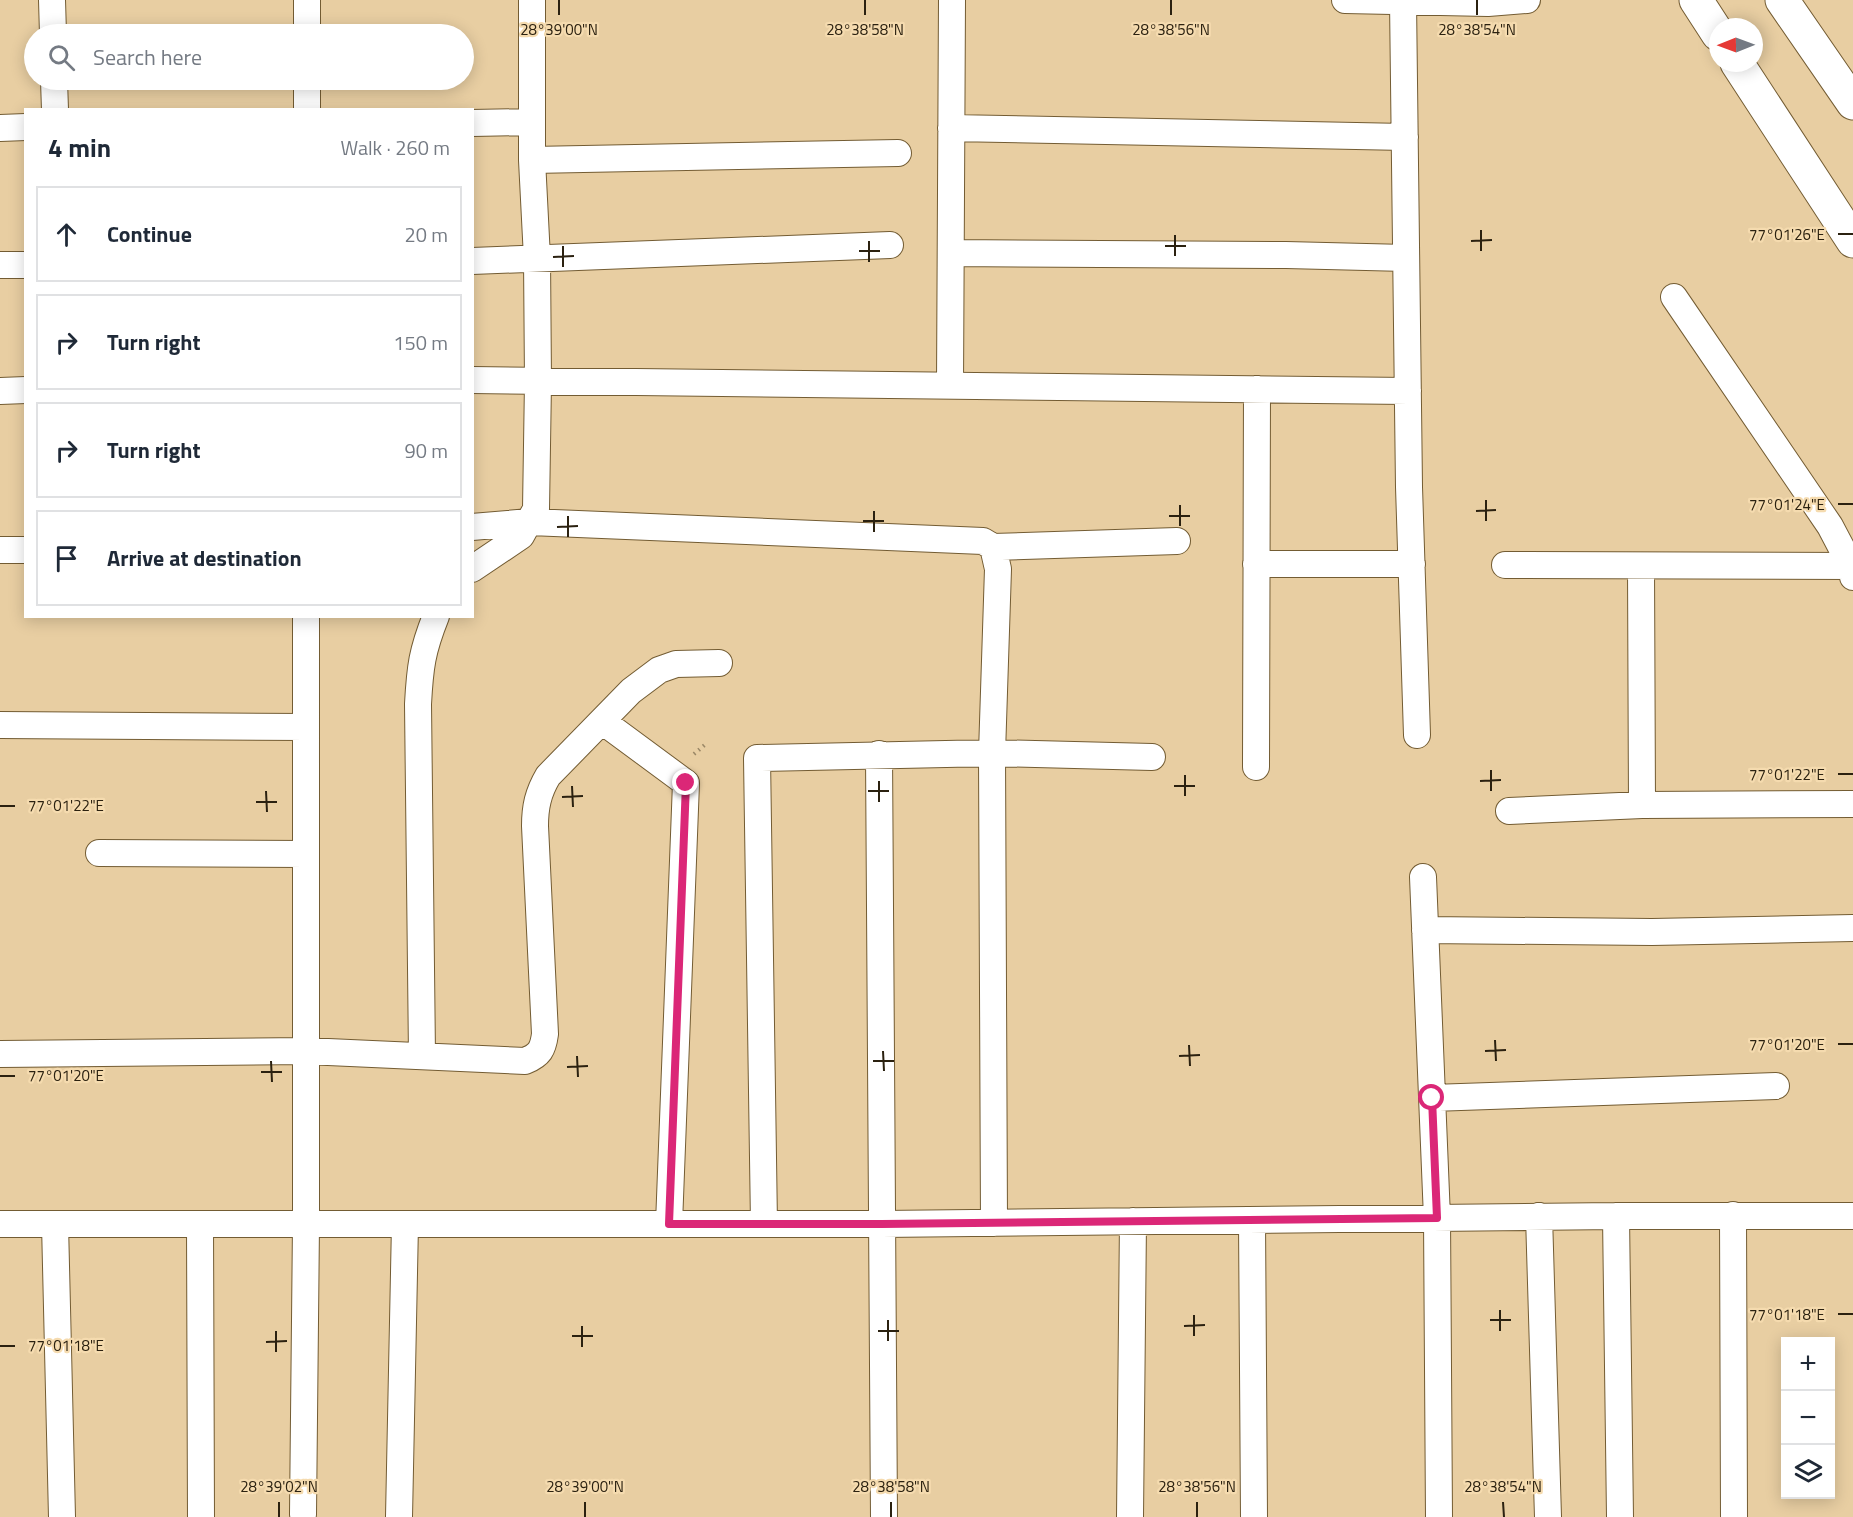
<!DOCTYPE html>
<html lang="en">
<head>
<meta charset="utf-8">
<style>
  :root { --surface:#fff; --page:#f6f6f7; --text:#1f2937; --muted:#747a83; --line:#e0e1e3 }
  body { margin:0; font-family:"Titillium Web",sans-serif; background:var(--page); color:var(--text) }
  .controls { position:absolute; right:18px; bottom:18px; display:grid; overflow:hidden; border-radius:0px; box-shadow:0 3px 15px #0003 }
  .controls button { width:54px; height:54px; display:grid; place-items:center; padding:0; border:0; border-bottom:2px solid var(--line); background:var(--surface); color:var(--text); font:30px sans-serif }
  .compass { position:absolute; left:1709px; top:18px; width:54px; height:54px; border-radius:50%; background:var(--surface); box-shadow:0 3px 15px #0003; rotate:269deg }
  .stop { position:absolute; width:18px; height:18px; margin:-14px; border:4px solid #db2777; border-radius:50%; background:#fff }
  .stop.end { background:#db2777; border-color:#fff; box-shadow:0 2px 6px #0008 }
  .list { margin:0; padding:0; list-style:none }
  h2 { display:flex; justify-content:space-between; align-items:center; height:78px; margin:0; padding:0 24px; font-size:26px }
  h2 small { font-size:20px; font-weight:400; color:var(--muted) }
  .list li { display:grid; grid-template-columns:39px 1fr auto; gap:18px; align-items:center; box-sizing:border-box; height:96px; margin:0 12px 12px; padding:0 12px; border:2px solid var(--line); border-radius:0px }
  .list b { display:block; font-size:22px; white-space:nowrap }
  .list em { font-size:20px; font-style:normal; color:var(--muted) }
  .icon { flex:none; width:33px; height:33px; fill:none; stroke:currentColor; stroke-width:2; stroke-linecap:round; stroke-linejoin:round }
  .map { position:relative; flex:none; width:1853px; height:1517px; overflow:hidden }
  .search { position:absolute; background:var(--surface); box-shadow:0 3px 15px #0003; left:24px; top:24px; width:450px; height:66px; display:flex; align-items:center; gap:15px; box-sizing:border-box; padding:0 21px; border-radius:33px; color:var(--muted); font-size:22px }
  .panel { position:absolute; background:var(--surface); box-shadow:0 3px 15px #0003; left:24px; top:108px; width:450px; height:510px; border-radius:0px }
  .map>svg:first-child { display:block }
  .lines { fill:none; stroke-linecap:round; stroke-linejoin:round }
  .street-casing { stroke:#735c33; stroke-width:28 }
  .primary-casing { stroke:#735c33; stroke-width:35 }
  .path { stroke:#9a8766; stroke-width:4; stroke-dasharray:1.5 4.5; stroke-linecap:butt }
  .street { stroke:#fff; stroke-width:26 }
  .primary { stroke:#fff; stroke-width:33 }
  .route { stroke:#db2777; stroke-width:8 }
  .ticks { fill:none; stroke:#2b2110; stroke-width:2 }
  .ticks-label { font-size:15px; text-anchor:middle; fill:#2b2110; stroke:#f5dbaf; stroke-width:4.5; stroke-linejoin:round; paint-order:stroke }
</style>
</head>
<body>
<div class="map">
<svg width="1853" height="1517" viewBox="0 0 1853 1517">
  <rect width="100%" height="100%" fill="#e8cea2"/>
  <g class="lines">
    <g class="street-casing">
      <path id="street" d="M52,0l1,34
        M1345,0l143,3 39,-3
        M1403,1l6,486 8,248
        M307,34v-34
        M54,80l1,30
        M307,110v-30
        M472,123l60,-1
        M0,128l26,-1
        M951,128l454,9
        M532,160l366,-7
        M951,253l335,2 120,3
        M472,261l418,-16
        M0,265h26
        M1674,297l156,229 21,40 2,11
        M472,380l936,11
        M950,385l2,-385
        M0,391l26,-1
        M472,527l58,-5 453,19 10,6 5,22 -6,184 2,470
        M993,547l184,-6
        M0,550h26
        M1256,564h156
        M1505,565l348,1
        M1641,567l1,238
        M472,569l49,-33 15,-27 2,-127 -1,-124 -5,-98v-160
        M602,721l84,62 -17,441
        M0,725l306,2
        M879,754l5,763
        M1256,767l1,-378
        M1509,811l133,-6 211,-1
        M99,853l207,1
        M1423,877l14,341 2,299
        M1425,930l227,2 201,-4
        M0,1054l306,-3 219,10c15,-6 18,-12 20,-27l-10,-208c0,-19 3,-33 13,-50l83,-85 28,-21 17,-6 43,-1
        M422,1056l-4,-352c2,-37 4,-53 18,-88
        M1432,1098l344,-12
        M1733,1215l1,302
        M1539,1216l9,301
        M1616,1216l4,301
        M1252,1220l2,297
        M0,1224h882l734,-8h237
        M55,1224l7,293
        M200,1224l1,293
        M764,1224l-7,-466 235,-5 160,4
        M303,1514l3,-290v-608
        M399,1517l6,-293
        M1130,1517l3,-296"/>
    </g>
    <g class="primary-casing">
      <path id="primary" d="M1696,0l22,34
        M1782,0l71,103
        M1737,63l116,178"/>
    </g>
    <path class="path" d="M694,754l13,-11"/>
    <use href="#street" class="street"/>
    <use href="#primary" class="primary"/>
  </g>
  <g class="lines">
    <path class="route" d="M686,783l-17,441h213l555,-6 -5,-120"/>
  </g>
  <path class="ticks" d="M559,0v15M865,0v15M1171,0v15M1477,0v15M1481,230v21M1838,234h15M1175,235v21M869,241v21M1471,241l21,-1M563,246v21M1165,246h21M859,251h21M553,257l21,-1M1486,500v21M1838,504h15M1180,505v21M874,511v21M1476,511l20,-1M568,516v21M1169,516h21M863,521h21M557,527l21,-1M1491,770v21M1838,774h15M1185,775v21M879,781v21M1480,781l21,-1M572,786l1,21M1174,786h21M266,791l1,21M868,791h21M562,797l21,-1M256,802h21M0,806h15M1495,1040l1,21M1838,1044h15M1189,1045l1,21M883,1051l1,20M1485,1051l21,-1M577,1056l1,21M1179,1056l21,-1M271,1061l1,21M873,1061h21M567,1067l21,-1M261,1072h21M0,1076h15M1500,1310v21M1838,1314h15M1194,1315v21M888,1320v21M1490,1320h21M582,1326v21M1184,1326l21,-1M276,1331v21M878,1331h21M572,1336h21M266,1342l21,-1M0,1346h15M279,1502v15M585,1502v15M891,1502v15M1197,1502v15M1503,1502l1,15"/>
  <g class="ticks-label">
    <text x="559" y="35">28°39'00"N</text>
    <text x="865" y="35">28°38'58"N</text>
    <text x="1171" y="35">28°38'56"N</text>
    <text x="1477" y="35">28°38'54"N</text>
    <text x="1787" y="240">77°01'26"E</text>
    <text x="1787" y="510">77°01'24"E</text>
    <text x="1787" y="780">77°01'22"E</text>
    <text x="66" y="811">77°01'22"E</text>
    <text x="1787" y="1050">77°01'20"E</text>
    <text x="66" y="1081">77°01'20"E</text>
    <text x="1787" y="1320">77°01'18"E</text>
    <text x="66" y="1351">77°01'18"E</text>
    <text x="279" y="1492">28°39'02"N</text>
    <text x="585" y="1492">28°39'00"N</text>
    <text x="891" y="1492">28°38'58"N</text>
    <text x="1197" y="1492">28°38'56"N</text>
    <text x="1503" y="1492">28°38'54"N</text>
  </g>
</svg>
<div class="controls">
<button>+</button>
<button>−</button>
<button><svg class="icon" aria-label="layers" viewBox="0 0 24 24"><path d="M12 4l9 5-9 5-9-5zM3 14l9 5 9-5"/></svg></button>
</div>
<svg class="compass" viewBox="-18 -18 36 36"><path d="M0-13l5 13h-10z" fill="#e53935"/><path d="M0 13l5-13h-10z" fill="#747a83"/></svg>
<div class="stop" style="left:1432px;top:1098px"></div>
<div class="stop end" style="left:686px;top:783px"></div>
<div class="search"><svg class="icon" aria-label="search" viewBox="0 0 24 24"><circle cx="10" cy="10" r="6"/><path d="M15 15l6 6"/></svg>Search here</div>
<section class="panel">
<h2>4 min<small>Walk · 260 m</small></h2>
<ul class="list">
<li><svg class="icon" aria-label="ahead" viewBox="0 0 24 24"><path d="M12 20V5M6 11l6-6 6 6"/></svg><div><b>Continue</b></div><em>20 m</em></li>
<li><svg class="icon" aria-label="right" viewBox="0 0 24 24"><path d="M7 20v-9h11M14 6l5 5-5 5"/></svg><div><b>Turn right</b></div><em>150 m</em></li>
<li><svg class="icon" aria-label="right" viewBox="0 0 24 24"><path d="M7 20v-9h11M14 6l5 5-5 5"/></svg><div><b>Turn right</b></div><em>90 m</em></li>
<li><svg class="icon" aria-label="arrive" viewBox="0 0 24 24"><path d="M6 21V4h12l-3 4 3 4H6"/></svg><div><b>Arrive at destination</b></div></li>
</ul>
</section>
</div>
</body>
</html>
